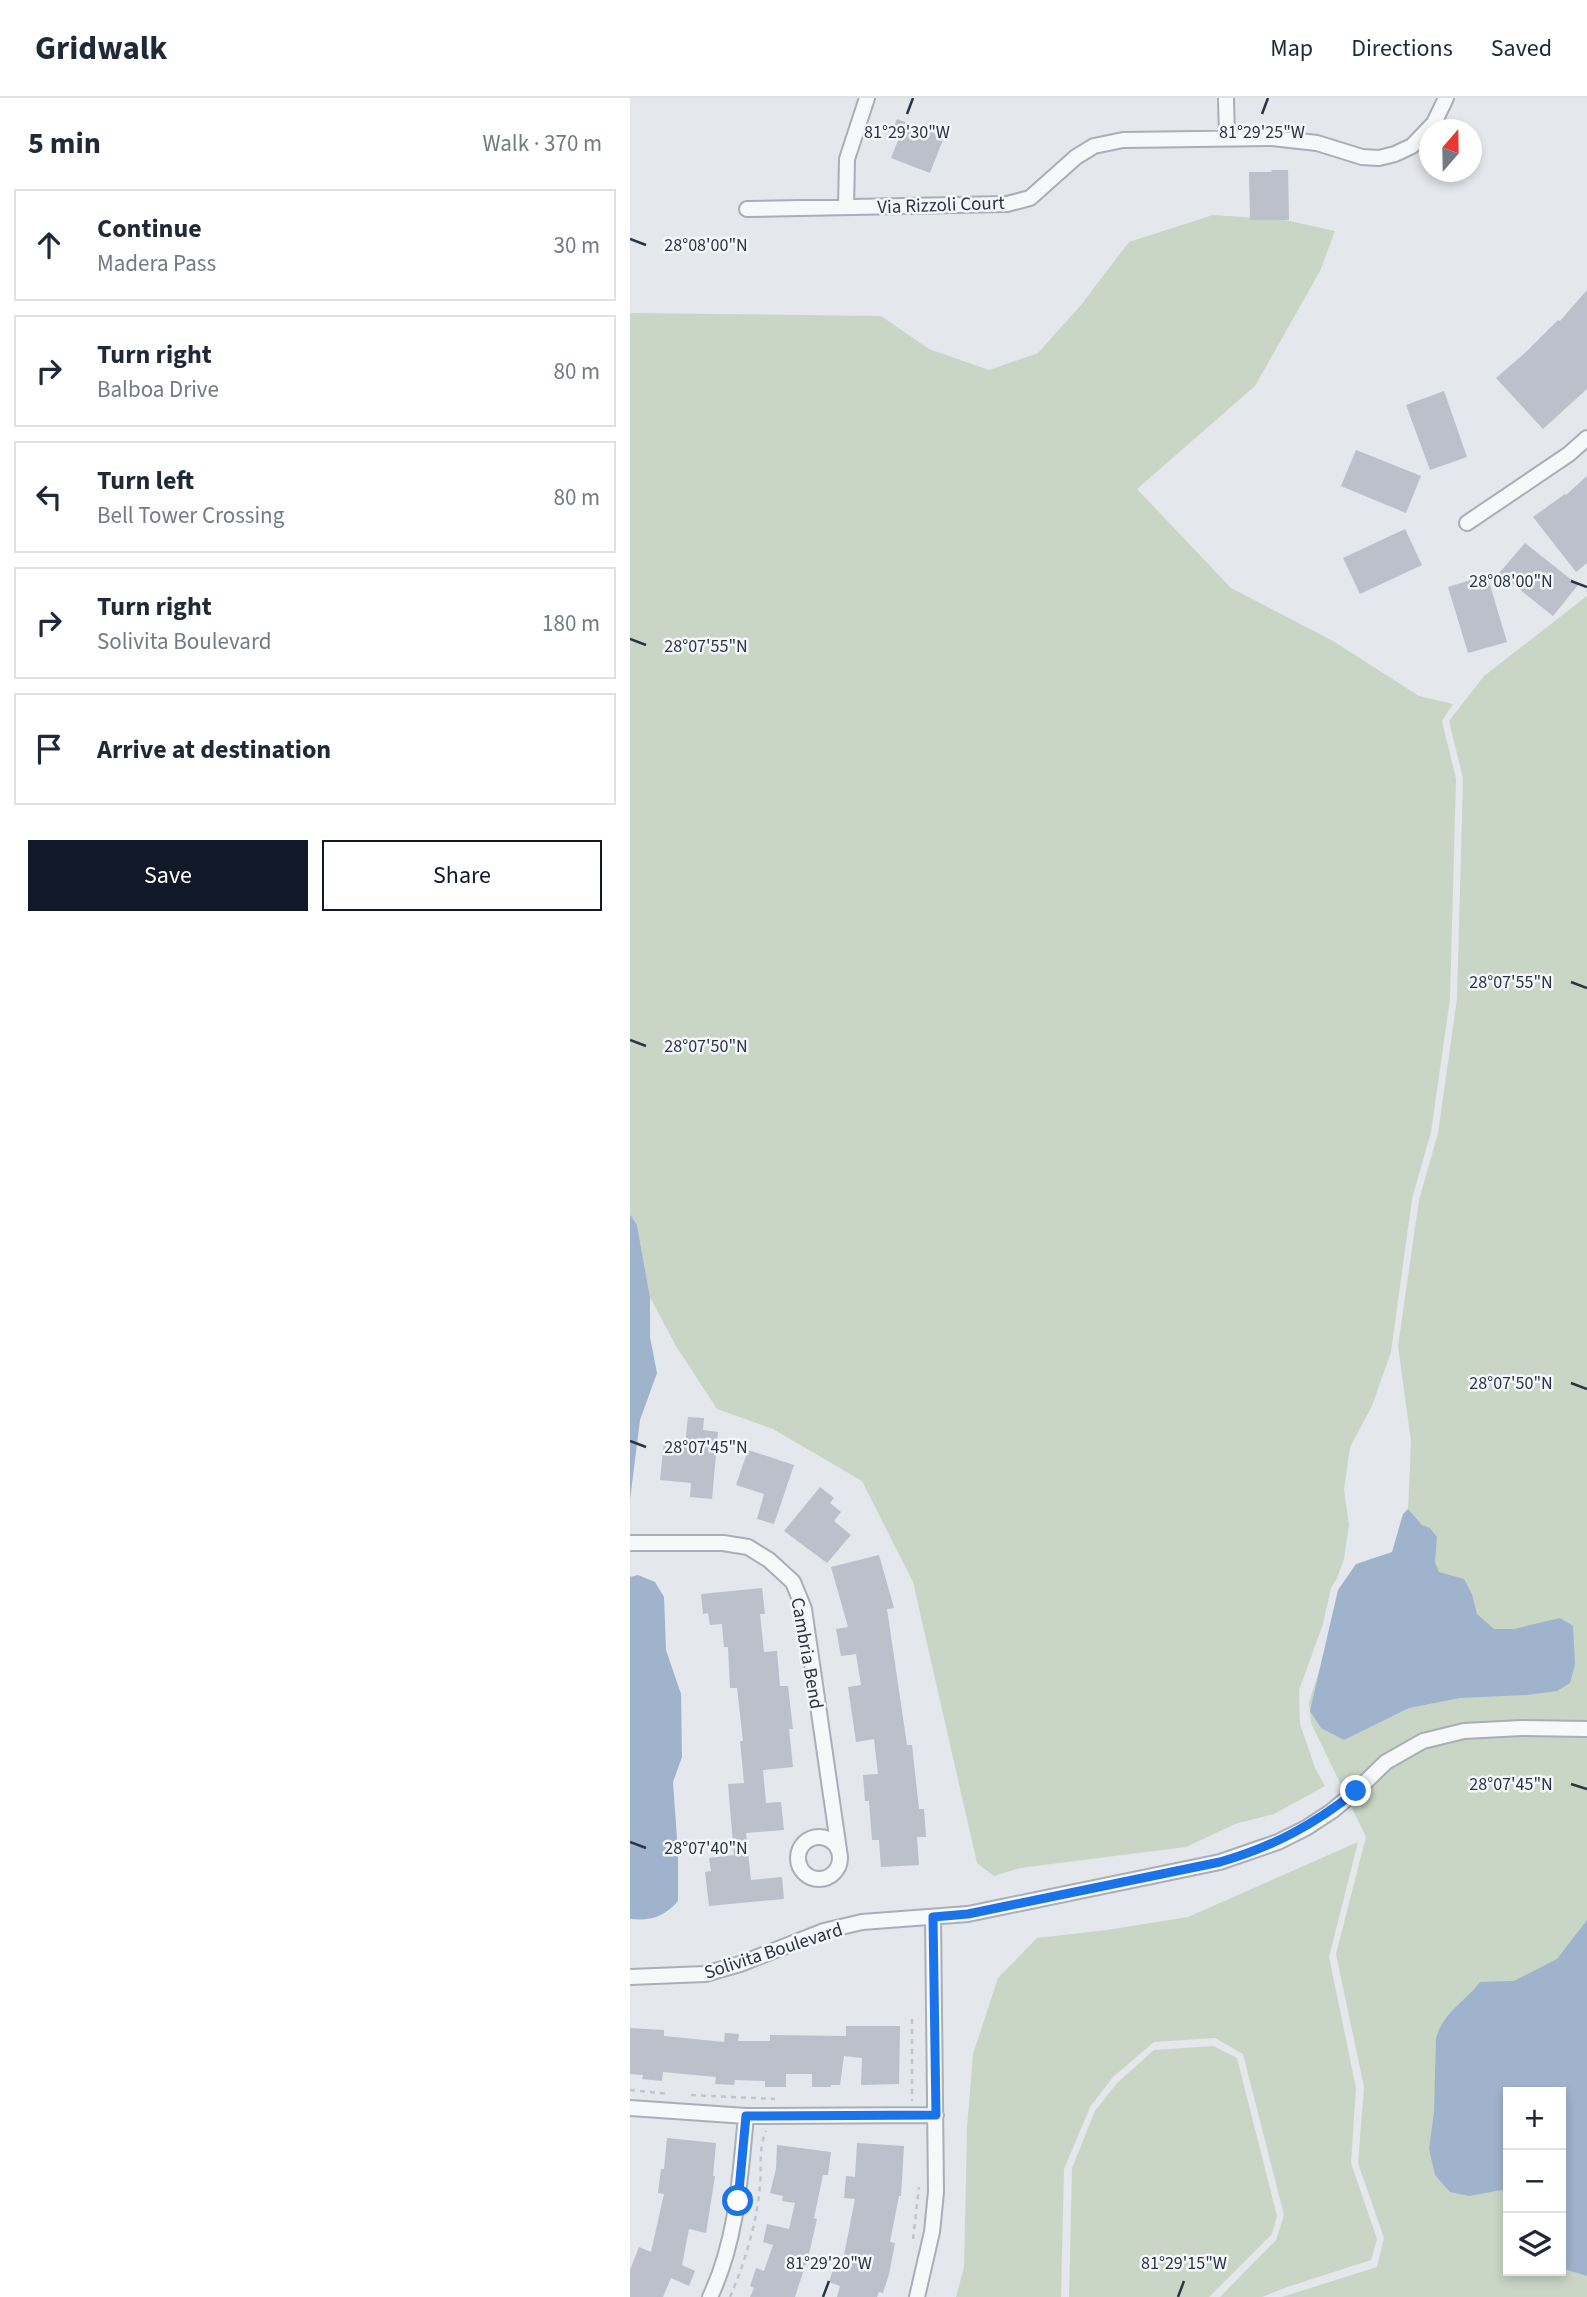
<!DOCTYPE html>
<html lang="en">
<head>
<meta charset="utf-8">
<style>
  :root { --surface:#fff; --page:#f6f6f7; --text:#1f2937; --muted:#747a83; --line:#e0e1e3; --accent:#111827 }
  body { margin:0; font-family:"Source Sans 3",sans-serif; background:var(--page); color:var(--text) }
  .controls { position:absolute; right:21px; bottom:21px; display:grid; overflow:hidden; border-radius:0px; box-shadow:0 4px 10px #0003 }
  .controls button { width:63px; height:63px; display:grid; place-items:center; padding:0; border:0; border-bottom:2px solid var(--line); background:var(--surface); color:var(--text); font:35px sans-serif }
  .compass { position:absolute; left:789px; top:21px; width:63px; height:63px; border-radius:50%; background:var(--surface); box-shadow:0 4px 10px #0003; rotate:20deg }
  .stop { position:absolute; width:21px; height:21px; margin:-16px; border:5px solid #1a73e8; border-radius:50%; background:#fff }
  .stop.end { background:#1a73e8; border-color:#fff; box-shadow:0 2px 7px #0008 }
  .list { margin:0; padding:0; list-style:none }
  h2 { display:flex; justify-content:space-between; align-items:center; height:91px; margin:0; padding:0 28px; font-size:30px }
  h2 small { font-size:23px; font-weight:400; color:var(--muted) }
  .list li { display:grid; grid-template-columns:46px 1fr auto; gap:21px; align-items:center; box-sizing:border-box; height:112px; margin:0 14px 14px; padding:0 14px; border:2px solid var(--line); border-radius:0px }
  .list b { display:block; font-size:26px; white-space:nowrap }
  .list p { margin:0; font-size:23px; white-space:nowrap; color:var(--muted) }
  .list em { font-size:23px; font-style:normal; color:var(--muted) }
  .actions { display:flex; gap:14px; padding:21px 28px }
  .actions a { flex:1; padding:16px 0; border:2px solid var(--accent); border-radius:0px; text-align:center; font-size:24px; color:var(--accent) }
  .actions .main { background:var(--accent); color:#fff }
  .icon { flex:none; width:38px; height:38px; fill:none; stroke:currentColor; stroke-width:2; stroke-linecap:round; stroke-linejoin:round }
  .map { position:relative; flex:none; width:957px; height:2199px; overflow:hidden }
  header { display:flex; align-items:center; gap:42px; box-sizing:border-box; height:98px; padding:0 35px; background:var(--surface); border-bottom:2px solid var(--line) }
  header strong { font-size:33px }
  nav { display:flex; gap:38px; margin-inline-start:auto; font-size:24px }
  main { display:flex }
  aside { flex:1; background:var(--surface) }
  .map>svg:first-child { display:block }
  .green { fill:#c9d6c5; fill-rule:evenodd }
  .water { fill:#9fb4cc }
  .building { fill:#bbc0ca }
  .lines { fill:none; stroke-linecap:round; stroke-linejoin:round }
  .minor-casing { stroke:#a9aeb7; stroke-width:18 }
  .path { stroke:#c2c5cb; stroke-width:2.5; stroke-dasharray:5 5; stroke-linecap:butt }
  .minor { stroke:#f7f8fa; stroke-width:14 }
  .route { stroke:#1a73e8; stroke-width:9 }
  .ticks { fill:none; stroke:#2b3445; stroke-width:2.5 }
  .labels { text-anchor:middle; stroke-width:5; stroke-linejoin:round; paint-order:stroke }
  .street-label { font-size:19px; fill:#2b3445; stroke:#f4f6f9 }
  .ticks-label { font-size:18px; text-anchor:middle; fill:#2b3445; stroke:#f4f6f9; stroke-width:5; stroke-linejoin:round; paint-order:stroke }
</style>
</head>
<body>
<header>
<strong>Gridwalk</strong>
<nav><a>Map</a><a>Directions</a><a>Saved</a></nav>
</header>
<main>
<aside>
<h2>5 min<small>Walk · 370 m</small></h2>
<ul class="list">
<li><svg class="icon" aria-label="ahead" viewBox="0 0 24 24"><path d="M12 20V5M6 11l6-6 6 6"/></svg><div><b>Continue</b><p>Madera Pass</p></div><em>30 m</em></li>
<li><svg class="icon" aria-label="right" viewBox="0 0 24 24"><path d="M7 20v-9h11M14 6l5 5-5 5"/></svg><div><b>Turn right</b><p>Balboa Drive</p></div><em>80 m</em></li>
<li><svg class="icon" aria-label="left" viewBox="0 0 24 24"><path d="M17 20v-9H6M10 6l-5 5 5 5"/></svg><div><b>Turn left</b><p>Bell Tower Crossing</p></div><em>80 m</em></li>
<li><svg class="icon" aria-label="right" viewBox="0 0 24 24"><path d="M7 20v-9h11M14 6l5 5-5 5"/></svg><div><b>Turn right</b><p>Solivita Boulevard</p></div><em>180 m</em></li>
<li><svg class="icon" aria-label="arrive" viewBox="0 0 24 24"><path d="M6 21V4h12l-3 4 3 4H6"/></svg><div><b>Arrive at destination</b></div></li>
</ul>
<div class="actions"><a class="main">Save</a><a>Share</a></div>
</aside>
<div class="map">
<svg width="957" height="2199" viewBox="0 0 957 2199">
  <rect width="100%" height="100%" fill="#e4e7ec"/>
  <path class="green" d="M583,117l72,5 50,11 -15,40 -65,115 -118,103 94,99 102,53 86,55 34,8 -11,17 14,58 -6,220 -19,133 -19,67 -21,153 -19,54 -22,41 -6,43 5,35 -5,34 -7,19 -6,10 -8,36 -24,66 1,34 15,44 10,18 -51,28 -39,10 -49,23 -166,21 -26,8 -17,-13 -64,-281 -51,-101 -89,-52 -56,-20 -41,-63 -26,-49 -13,-72 -7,-11v-901l251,3 48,33 60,21 49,-17 43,-48 48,-63z
    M957,498v1701h-305l95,-30 7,-29 -26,-75 6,-76 -28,-133 30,-117 -55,-114 -2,-21 32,-98 65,-44 5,-119 -13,-95 21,-146 19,-67 19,-134 6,-221 -14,-57 35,-45zM878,1994h53v179h-53z
    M728,1744l-29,115 27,131 -5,75 26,76 -6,21 -84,27 -25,10h-42l56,-57 8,-25 -41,-161 -28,-16 -61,4 -41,35 -23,30 -26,62 -3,128h-105l8,-30 3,-139 6,-74 25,-76 39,-40 70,-8 81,-13z
    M583,1948l24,12 40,158 -5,18 -63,63h-140l3,-129 23,-57 22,-28 37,-33z"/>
  <path class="water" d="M0,1116l7,11 13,72v40l7,36 -17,47 -10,80z
    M778,1411l14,16 8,3 7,9 -2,25 4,10 25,7 8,15 5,20 17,15h20l46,-11 13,8 2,38 -5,19 -13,8 -30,4 -67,3 -51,10 -65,32 -23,-12 -11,-17 28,-121 18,-26 36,-12 11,-38z
    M8,1477l17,7 9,15 2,53 15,44 1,63 -9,25 5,70v49c-14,16 -27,20 -48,18v-342z
    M957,1822v356l-23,-7 -3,-4v-173h-53v101l-6,-3 -33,6 -19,-4 -15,-17 -6,-26 5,-37 2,-74c9,-28 28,-35 44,-56l34,-1 43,-22z"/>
  <path class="building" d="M267,21l47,18 -14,36 -39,-15 8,-20 -8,-4z
    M641,72h17l1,50h-39l-1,-48h23z
    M957,192v99l-44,40 -47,-51 30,-26 32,-32 2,1z
    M814,293l23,66 -37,13 -24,-65z
    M726,352l65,26 -15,37 -65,-27z
    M957,378v87l-11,9 -43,-55 32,-23 1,1z
    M775,431l17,36 -62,29 -17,-36z
    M895,445l53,42 -25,31 -54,-43z
    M857,477l20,67 -39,11 -20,-66z
    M58,1319l16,1 -1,12 15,2 -6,67 -22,-2 1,-14 -31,-3 4,-38 21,2z
    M118,1352l46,15 -20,59 -17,-5 7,-25 -28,-9z
    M190,1389l14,11 -4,5 11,9 -7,9 17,14 -24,28 -43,-32z
    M249,1457l15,53 -7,1 20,136h5l7,64h5l2,28h-9l2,28 -38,2 -2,-27h-7l-3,-39h-4l-2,-26 15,-1 -4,-35 -18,3 -8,-55 13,-2 -5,-31 -15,2 -5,-27 12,-2 -17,-60z
    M132,1490l3,26h-5l4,38 13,-1 3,35h8l5,43h-4l4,38 -30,3 3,33 15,-1 3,28 -38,3 5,47 31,-3 2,22 -75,7 -4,-34 6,-1 -2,-13 25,-3 -6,-71 16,-1 -4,-42h3l-6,-53h-7l-2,-41h-4l-2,-23 -12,1 -2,-12 -5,1 -2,-20z
    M216,1928h54l-1,58 -38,1 1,-27 -18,-2 -4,29h-9v2h-19v-13h-26v13h-21v-6l-30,-1 -1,5 -19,-1 1,-7 -53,-5 -1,9 -20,-2 1,-4 -13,-1v-46l34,2v6l60,6 1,-9 14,1 -1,7h32v-6l76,1z
    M37,2040l49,5 -3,33h2l-9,57 -17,-4 -7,36 13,6 -6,15 -18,-8 -8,19h-33v-27l9,-23 12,5 13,-58 -6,-1 3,-24h3z
    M227,2045l47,3 -3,50h-2l-9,46 5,1 -6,31 -6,19 -4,-1 -2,5h-40l3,-11 -11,-4 8,-24 6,2 12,-61 -11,-1 2,-22 9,1z
    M147,2047l54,7 -3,23h-5l-9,43 3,1 -8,35 -14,43h-45l4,-9 -4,-2 6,-18 8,3 9,-26 -10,-3 4,-18 22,5 6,-26 -13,-2 1,-5 -13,-3 6,-24z"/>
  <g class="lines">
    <g class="minor-casing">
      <path id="minor" d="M596,0l1,40
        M216,109l1,-48 20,-61
        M117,111l260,-5 23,-6 46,-41 18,-11 29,-6 149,-2 45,5 45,14 17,1 16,-4 17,-8 22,-23 12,-25
        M837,425l102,-69 18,-16
        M0,1445h93l25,4 21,13 24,22 11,27 36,248
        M168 1760a21 21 0 1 1 42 0a21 21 0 1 1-42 0Z
        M0,1879l75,-3 35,-10 84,-33 38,-9 106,-8 252,-52 58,-20 28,-14 26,-17 24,-20 30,-29 37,-21 41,-10 57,-3 66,1
        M0,2010l116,8 190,-1
        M80,2199c27,-57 30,-119 36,-181
        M287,2199l15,-65 4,-40 -3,-275"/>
    </g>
    <path class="path" d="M282,1921v82
      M0,1992l40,4
      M61,1997l84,4
      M283,2141l6,-52
      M100,2199c15,-34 27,-75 30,-112 2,-19 -2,-36 6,-54"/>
    <use href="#minor" class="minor"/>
  </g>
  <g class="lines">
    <path class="route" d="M108,2103l8,-85 190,-1 -3,-198 35,-3 252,-52c52,-15 94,-37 136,-71"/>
  </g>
  <path class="ticks" d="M277,16l6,-16M632,16l6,-16M0,141l16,6M941,483l16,6M0,541l16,6M941,884l16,6M0,942l16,6M941,1285l16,6M0,1343l16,6M941,1686l16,5M0,1744l16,6M193,2199l6,-16M548,2199l6,-16"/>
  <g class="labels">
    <g class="street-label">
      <text transform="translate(311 106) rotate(-2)" y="7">Via Rizzoli Court</text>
      <text transform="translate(178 1555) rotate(80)" y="7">Cambria Bend</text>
      <text transform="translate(143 1852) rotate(-18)" y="7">Solivita Boulevard</text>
    </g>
  </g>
  <g class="ticks-label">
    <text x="277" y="40">81°29'30"W</text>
    <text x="632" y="40">81°29'25"W</text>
    <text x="76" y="153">28°08'00"N</text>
    <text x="881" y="489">28°08'00"N</text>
    <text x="76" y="554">28°07'55"N</text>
    <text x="881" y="890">28°07'55"N</text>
    <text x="76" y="954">28°07'50"N</text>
    <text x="881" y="1291">28°07'50"N</text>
    <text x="76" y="1355">28°07'45"N</text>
    <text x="881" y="1692">28°07'45"N</text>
    <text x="76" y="1756">28°07'40"N</text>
    <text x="199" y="2171">81°29'20"W</text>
    <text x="554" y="2171">81°29'15"W</text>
  </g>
</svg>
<div class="controls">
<button>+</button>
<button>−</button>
<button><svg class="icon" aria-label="layers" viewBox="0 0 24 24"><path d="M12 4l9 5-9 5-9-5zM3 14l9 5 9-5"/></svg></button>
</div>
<svg class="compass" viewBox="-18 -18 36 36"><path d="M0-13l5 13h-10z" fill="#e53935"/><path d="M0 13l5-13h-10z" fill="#747a83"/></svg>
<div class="stop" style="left:108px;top:2103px"></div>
<div class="stop end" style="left:726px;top:1693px"></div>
</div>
</main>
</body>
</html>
